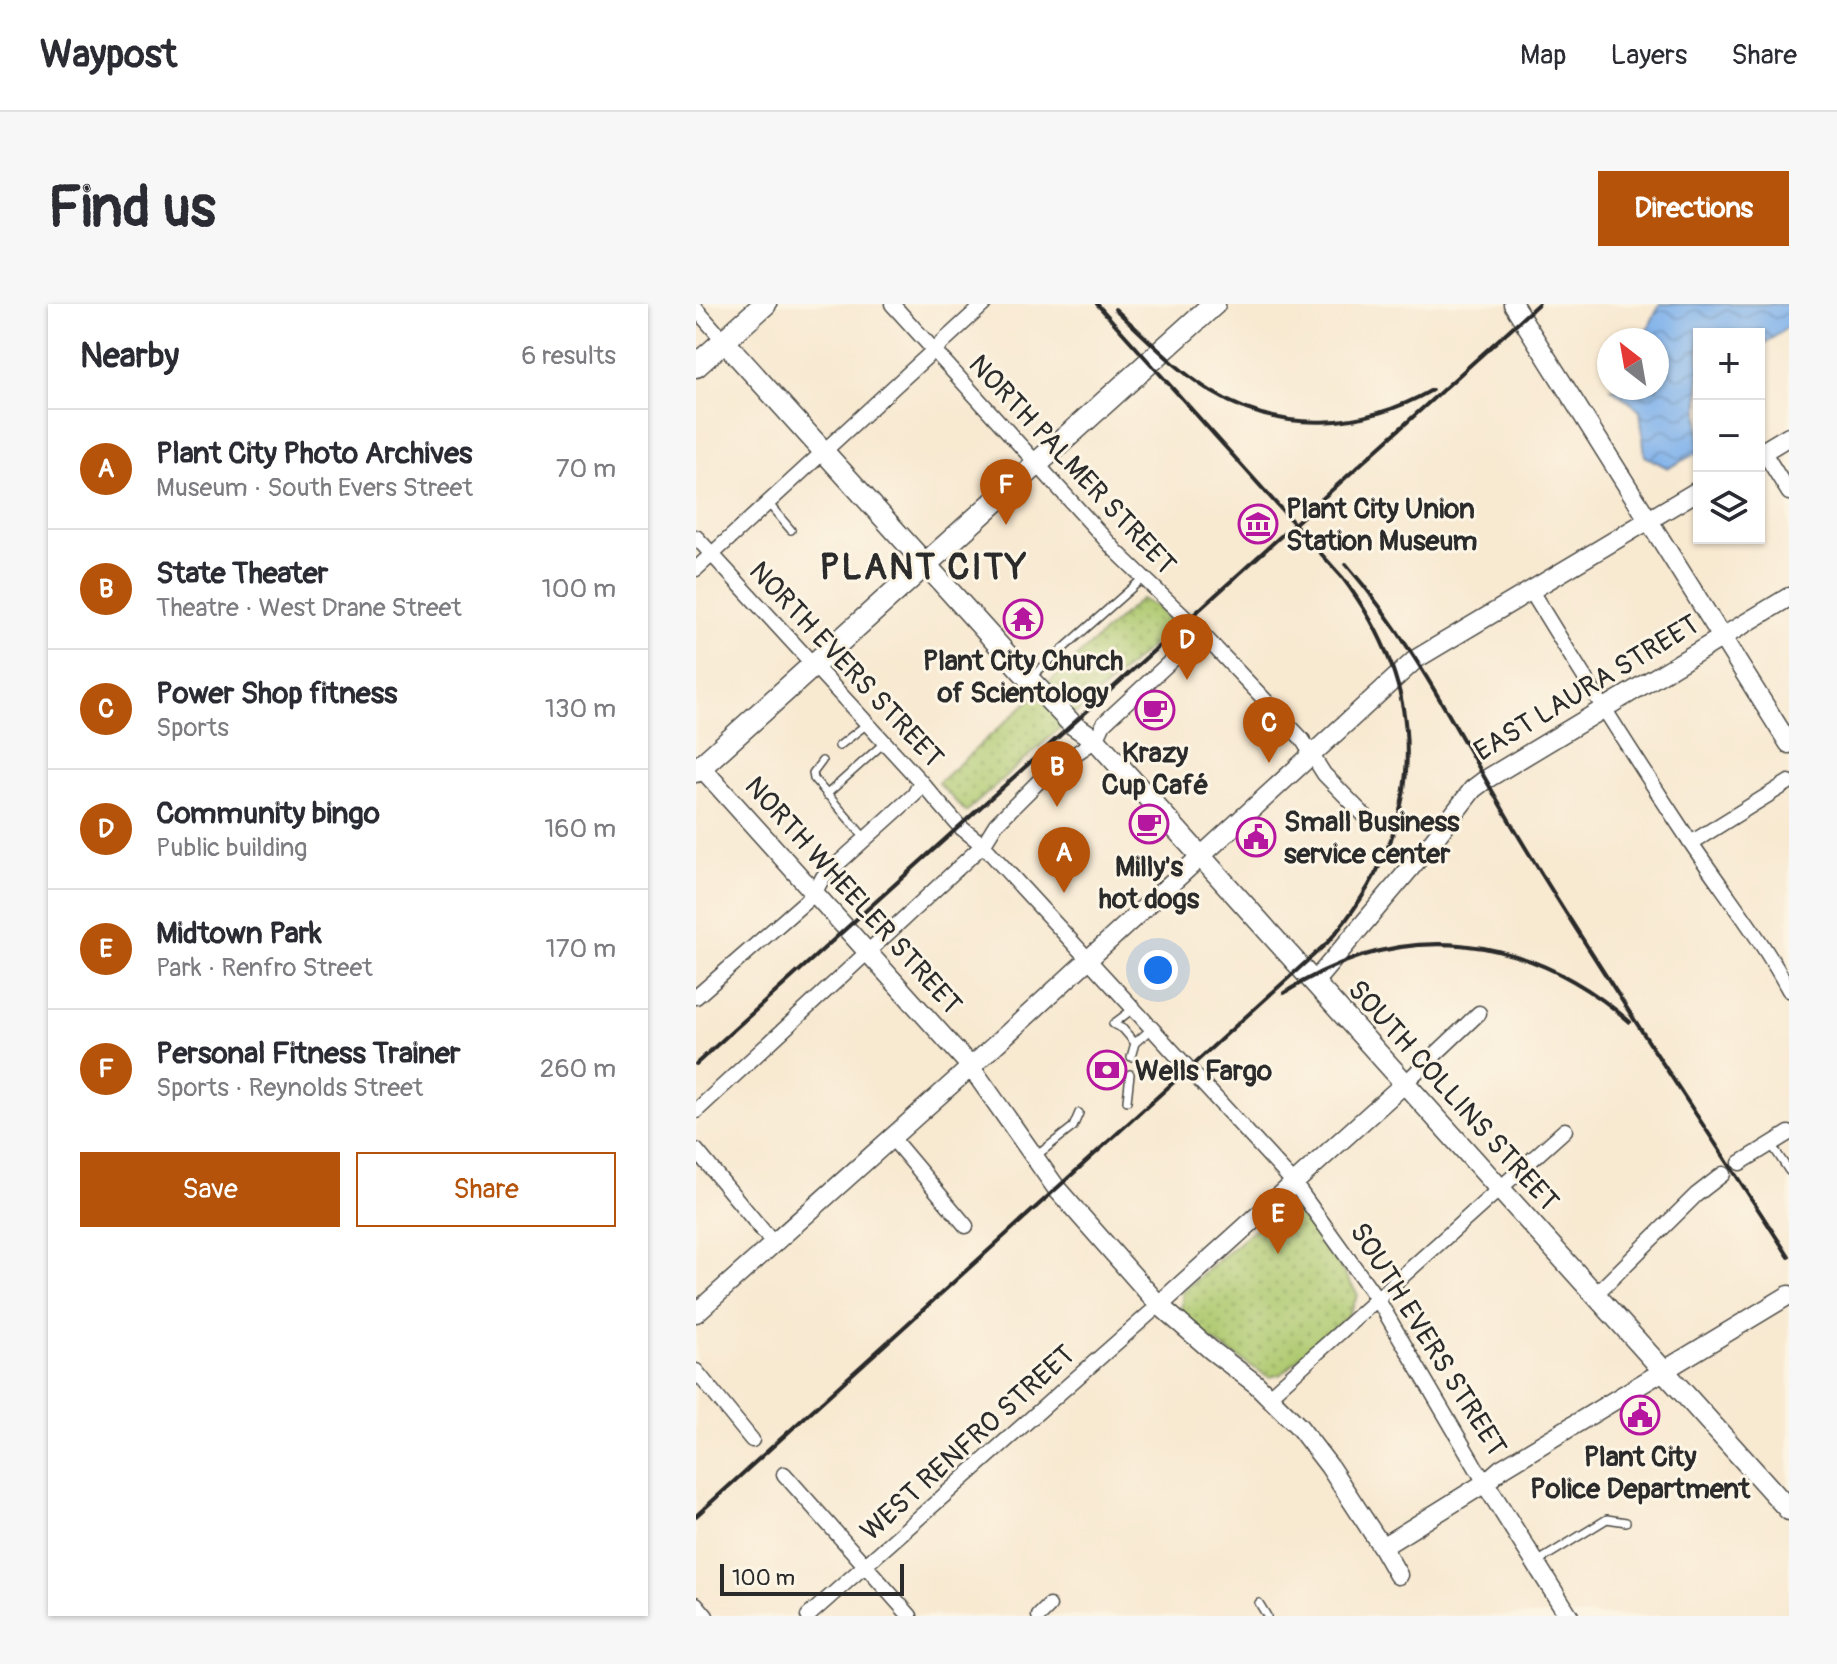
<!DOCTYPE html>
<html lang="en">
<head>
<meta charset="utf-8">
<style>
  :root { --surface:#fff; --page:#f7f7f7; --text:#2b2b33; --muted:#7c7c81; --line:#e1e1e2; --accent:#b45309 }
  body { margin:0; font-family:Pangolin,sans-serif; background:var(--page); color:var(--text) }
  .controls { position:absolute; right:24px; top:24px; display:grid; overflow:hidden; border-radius:0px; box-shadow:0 2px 6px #0004 }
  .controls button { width:72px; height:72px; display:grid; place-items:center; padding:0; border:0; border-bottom:2px solid var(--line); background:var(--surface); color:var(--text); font:40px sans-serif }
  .compass { position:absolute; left:901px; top:24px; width:72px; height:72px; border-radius:50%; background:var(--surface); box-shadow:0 2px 6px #0004; rotate:329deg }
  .scale { position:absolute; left:24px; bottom:20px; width:184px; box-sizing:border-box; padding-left:8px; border:4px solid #2b2b2b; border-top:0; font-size:22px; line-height:28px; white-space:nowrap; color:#2b2b2b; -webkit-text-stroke:6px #fcf5e5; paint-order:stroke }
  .you { position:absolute; left:462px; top:666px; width:28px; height:28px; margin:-20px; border:6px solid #fff; border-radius:50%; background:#1a73e8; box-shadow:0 0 0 12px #1a73e833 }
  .badge { display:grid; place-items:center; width:52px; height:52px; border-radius:50%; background:var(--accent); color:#fff; font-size:26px; font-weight:700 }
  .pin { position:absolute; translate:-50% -66px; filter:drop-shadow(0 2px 4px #0008) }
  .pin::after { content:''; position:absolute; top:42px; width:28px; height:24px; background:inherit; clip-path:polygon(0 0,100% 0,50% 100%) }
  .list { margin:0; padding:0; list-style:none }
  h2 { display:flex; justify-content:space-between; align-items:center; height:104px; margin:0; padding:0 32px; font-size:34px }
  h2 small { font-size:26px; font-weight:400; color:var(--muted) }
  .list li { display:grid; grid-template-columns:52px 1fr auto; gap:24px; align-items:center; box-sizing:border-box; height:120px; padding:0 32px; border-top:2px solid var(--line) }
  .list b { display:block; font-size:30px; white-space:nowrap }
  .list p { margin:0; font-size:26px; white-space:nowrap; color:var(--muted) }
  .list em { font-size:26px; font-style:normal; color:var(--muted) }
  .actions { display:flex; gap:16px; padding:24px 32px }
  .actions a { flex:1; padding:18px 0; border:2px solid var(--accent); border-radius:0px; text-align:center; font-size:28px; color:var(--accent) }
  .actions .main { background:var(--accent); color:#fff }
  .icon { flex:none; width:44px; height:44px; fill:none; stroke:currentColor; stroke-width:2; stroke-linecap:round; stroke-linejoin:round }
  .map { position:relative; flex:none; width:1093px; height:1312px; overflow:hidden; border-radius:0px }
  header { display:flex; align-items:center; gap:48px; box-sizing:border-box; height:112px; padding:0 40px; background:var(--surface); border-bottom:2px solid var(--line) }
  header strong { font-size:38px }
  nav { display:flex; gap:44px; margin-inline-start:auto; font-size:28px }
  .intro { display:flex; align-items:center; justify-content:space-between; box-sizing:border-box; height:192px; padding:0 48px }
  h1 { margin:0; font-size:56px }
  .button { padding:20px 36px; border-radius:0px; background:var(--accent); color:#fff; font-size:28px; font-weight:700 }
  main { display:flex; gap:48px; padding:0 48px }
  aside { flex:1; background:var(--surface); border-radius:0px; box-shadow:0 2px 6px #0004 }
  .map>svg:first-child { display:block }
  .park { fill:url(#park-dots); stroke:#6c7a4d; stroke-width:2 }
  .water { fill:url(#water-waves); stroke:#546e8b; stroke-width:2 }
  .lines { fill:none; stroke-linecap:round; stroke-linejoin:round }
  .service-casing { stroke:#4a4844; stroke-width:10 }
  .minor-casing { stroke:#4a4844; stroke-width:17 }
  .tertiary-casing { stroke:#4a4844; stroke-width:21 }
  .secondary-casing { stroke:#4a4844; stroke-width:23 }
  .primary-casing { stroke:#4a4844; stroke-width:25 }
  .service { stroke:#fff; stroke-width:7 }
  .minor { stroke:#fff; stroke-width:14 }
  .tertiary { stroke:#fff; stroke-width:18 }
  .secondary { stroke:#fff; stroke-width:20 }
  .primary { stroke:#fff; stroke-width:22 }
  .rail { stroke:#2b2b2b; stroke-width:4 }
  .labels { text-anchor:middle; stroke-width:6; stroke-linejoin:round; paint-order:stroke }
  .street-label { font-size:28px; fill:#2b2b2b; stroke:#fcf5e5 }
  .poi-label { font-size:28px; font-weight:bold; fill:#2b2b2b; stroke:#fcf5e5 }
  .district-label { font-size:36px; font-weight:bold; letter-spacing:2px; fill:#2b2b2b; stroke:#fcf5e5 }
</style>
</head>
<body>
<header>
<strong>Waypost</strong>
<nav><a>Map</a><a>Layers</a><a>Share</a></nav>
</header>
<div class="intro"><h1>Find us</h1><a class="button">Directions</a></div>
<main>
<aside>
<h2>Nearby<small>6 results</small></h2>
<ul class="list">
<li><span class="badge">A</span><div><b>Plant City Photo Archives</b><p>Museum · South Evers Street</p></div><em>70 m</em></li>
<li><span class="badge">B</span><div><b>State Theater</b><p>Theatre · West Drane Street</p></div><em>100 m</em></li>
<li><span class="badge">C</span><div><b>Power Shop fitness</b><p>Sports</p></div><em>130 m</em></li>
<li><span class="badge">D</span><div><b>Community bingo</b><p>Public building</p></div><em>160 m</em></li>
<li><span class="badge">E</span><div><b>Midtown Park</b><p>Park · Renfro Street</p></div><em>170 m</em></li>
<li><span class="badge">F</span><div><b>Personal Fitness Trainer</b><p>Sports · Reynolds Street</p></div><em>260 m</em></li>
</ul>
<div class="actions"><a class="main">Save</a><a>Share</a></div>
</aside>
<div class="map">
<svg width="1093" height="1312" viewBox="0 0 1093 1312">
  <defs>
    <pattern id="park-dots" width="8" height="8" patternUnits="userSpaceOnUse" patternTransform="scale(2)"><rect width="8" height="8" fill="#aec96f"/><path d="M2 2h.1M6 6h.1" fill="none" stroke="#8ea35b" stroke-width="1.8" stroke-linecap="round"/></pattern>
    <pattern id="water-waves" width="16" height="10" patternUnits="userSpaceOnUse" patternTransform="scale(2)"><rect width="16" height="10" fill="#7eb1eb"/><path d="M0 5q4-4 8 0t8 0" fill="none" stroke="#6790bf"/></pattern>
  </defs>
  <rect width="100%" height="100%" fill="#fcf5e5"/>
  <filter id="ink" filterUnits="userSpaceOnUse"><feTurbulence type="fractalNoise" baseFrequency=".0125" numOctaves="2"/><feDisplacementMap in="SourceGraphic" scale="16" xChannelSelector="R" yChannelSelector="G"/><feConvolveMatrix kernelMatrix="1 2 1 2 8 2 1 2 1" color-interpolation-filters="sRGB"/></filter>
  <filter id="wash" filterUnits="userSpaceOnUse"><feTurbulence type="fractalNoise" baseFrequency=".006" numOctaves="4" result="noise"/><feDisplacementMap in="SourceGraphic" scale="32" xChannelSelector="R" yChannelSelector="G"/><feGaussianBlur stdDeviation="1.8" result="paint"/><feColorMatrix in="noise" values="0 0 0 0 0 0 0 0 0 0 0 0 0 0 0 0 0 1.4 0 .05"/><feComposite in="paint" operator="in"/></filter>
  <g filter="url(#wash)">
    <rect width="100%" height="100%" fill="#f8e9d1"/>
    <path class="park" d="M445,295l14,7 19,20 -208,186 -28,-29z
      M593,895l19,18 50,78 -10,21 -67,58 -12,3c-17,-11 -82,-49 -87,-66 -1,-6 1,-14 0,-19z"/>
    <path class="water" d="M964,0h129v22l-30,22v-14h-60v118l-31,16 -23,-12 -5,-46 -29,-22h46v-48h-24l15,-12z
      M1063,65l10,30 -10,24z"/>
  </g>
  <g filter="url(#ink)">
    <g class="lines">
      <g class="service-casing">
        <path id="service" d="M72,199l23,27
          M334,374l112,-99
          M143,442l28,-22
          M126,457l-9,12 1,6 51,59
          M130,491l58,-52
          M437,705l-20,15 10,5 12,14
          M435,753l4,-14 16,-14
          M431,797l3,-27
          M1075,840l18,27
          M340,852l37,-29 6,-14
          M841,1258l70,-43 19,3
          M563,1299l8,13"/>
      </g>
      <g class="minor-casing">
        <path id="minor" d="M196,0l224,247 88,85 98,103 22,35 41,42
          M0,5l28,32
          M1067,147l26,42
          M0,233l225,245 38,44 24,19 311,338 84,117 107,183
          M0,265l288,-265
          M835,287c52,85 105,169 160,252 33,49 70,95 98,147
          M995,539l98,-61
          M0,693l118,-103 9,-17 91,-82 7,-13
          M709,779l74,-70
          M0,807l287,-266 13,-21 52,-52 48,-32 8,-17 79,-73 21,-14
          M196,834l74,88
          M0,846l77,93
          M1044,859l49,-30
          M899,991l101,-100 27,-21
          M0,1067l56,69
          M572,1093l297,-267
          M88,1170l126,142
          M0,1300l10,12
          M112,1312l351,-311
          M343,1312l10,-10"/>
      </g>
      <g class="tertiary-casing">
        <path id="tertiary" d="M817,0l276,440
          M1063,150l30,-18
          M5,463l270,300 86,122 102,116 52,45 45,34 43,43 30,39 53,81 103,-64 16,-14 288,-174
          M619,677l114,-135 44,-57 12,-9 304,-183
          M463,1001l246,-222
          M0,1009l287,-257 433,-397 283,-169
          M789,1179l84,133
          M686,1243l16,28"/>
      </g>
      <g class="secondary-casing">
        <path id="secondary" d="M28,37l305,338 43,45 24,16 693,770"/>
      </g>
      <g class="primary-casing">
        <path id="primary" d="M0,62l69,-62
          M0,467l518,-467"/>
      </g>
      <use href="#service" class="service"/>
      <use href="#minor" class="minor"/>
      <use href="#tertiary" class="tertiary"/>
      <use href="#secondary" class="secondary"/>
      <use href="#primary" class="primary"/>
      <path class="rail" d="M419,5c31,28 61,61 97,83 70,43 152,37 220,-2
        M650,260c76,88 123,193 184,291 83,136 173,268 259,402
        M588,689c117,-76 243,-61 346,29
        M0,760l842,-760
        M0,1212l632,-574c99,-114 106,-244 14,-365l-245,-273"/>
    </g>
  </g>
  <defs>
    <g id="museum-ring" transform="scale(2)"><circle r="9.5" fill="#fcf5e5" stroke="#b5179e" stroke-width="1.5"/><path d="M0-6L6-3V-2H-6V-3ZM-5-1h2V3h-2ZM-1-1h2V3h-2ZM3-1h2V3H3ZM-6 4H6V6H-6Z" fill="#b5179e"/></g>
    <g id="temple-ring" transform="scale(2)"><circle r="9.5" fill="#fcf5e5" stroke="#b5179e" stroke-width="1.5"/><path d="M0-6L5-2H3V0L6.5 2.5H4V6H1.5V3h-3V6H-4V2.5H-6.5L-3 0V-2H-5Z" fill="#b5179e"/></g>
    <g id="cafe-ring" transform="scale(2)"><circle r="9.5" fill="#fcf5e5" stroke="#b5179e" stroke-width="1.5"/><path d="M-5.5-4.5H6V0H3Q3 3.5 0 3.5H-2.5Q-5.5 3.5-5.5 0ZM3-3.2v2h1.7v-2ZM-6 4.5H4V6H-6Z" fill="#b5179e"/></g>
    <g id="civic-ring" transform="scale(2)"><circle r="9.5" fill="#fcf5e5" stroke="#b5179e" stroke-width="1.5"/><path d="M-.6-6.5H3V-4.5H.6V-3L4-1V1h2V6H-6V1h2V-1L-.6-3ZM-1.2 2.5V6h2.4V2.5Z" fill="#b5179e"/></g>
    <g id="bank-ring" transform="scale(2)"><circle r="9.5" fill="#fcf5e5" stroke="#b5179e" stroke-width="1.5"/><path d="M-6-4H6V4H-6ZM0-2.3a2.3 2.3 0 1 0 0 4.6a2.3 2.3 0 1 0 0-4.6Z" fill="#b5179e"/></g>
  </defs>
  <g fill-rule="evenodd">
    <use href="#museum-ring" x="562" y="220"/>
    <use href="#temple-ring" x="327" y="315"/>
    <use href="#cafe-ring" x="459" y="406"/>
    <use href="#cafe-ring" x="453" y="520"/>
    <use href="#civic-ring" x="560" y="533"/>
    <use href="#bank-ring" x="411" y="766"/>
    <use href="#civic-ring" x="944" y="1111"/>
  </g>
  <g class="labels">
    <g class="street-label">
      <text transform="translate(377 160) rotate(47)" y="10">NORTH PALMER STREET</text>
      <text transform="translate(151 360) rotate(47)" y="10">NORTH EVERS STREET</text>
      <text transform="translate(890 383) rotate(-31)" y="10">EAST LAURA STREET</text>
      <text transform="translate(158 591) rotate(48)" y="10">NORTH WHEELER STREET</text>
      <text transform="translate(758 791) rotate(48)" y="10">SOUTH COLLINS STREET</text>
      <text transform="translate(733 1035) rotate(58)" y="10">SOUTH EVERS STREET</text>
      <text transform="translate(271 1138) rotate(-42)" y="10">WEST RENFRO STREET</text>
    </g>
    <g class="poi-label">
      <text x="590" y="214" text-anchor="start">Plant City Union<tspan x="590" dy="32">Station Museum</tspan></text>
      <text x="327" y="366">Plant City Church<tspan x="327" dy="32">of Scientology</tspan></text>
      <text x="459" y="458">Krazy<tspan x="459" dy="32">Cup Café</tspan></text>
      <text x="588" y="527" text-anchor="start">Small Business<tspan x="588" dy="32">service center</tspan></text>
      <text x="453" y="572">Milly's<tspan x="453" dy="32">hot dogs</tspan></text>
      <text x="439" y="776" text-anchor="start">Wells Fargo</text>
      <text x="944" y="1162">Plant City<tspan x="944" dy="32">Police Department</tspan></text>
    </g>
    <g class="district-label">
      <text x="228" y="275">PLANT CITY</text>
    </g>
  </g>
</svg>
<div class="controls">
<button>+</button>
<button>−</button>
<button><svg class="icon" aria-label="layers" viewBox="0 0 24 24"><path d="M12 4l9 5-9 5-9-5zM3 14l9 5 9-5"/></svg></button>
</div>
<svg class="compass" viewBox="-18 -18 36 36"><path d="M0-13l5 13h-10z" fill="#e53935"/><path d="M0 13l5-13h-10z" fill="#7c7c81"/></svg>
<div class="scale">100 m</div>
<div class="you"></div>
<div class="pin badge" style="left:368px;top:589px">A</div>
<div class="pin badge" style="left:361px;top:503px">B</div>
<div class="pin badge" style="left:573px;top:459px">C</div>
<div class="pin badge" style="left:491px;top:376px">D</div>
<div class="pin badge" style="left:582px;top:950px">E</div>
<div class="pin badge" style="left:310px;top:221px">F</div>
</div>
</main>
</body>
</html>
